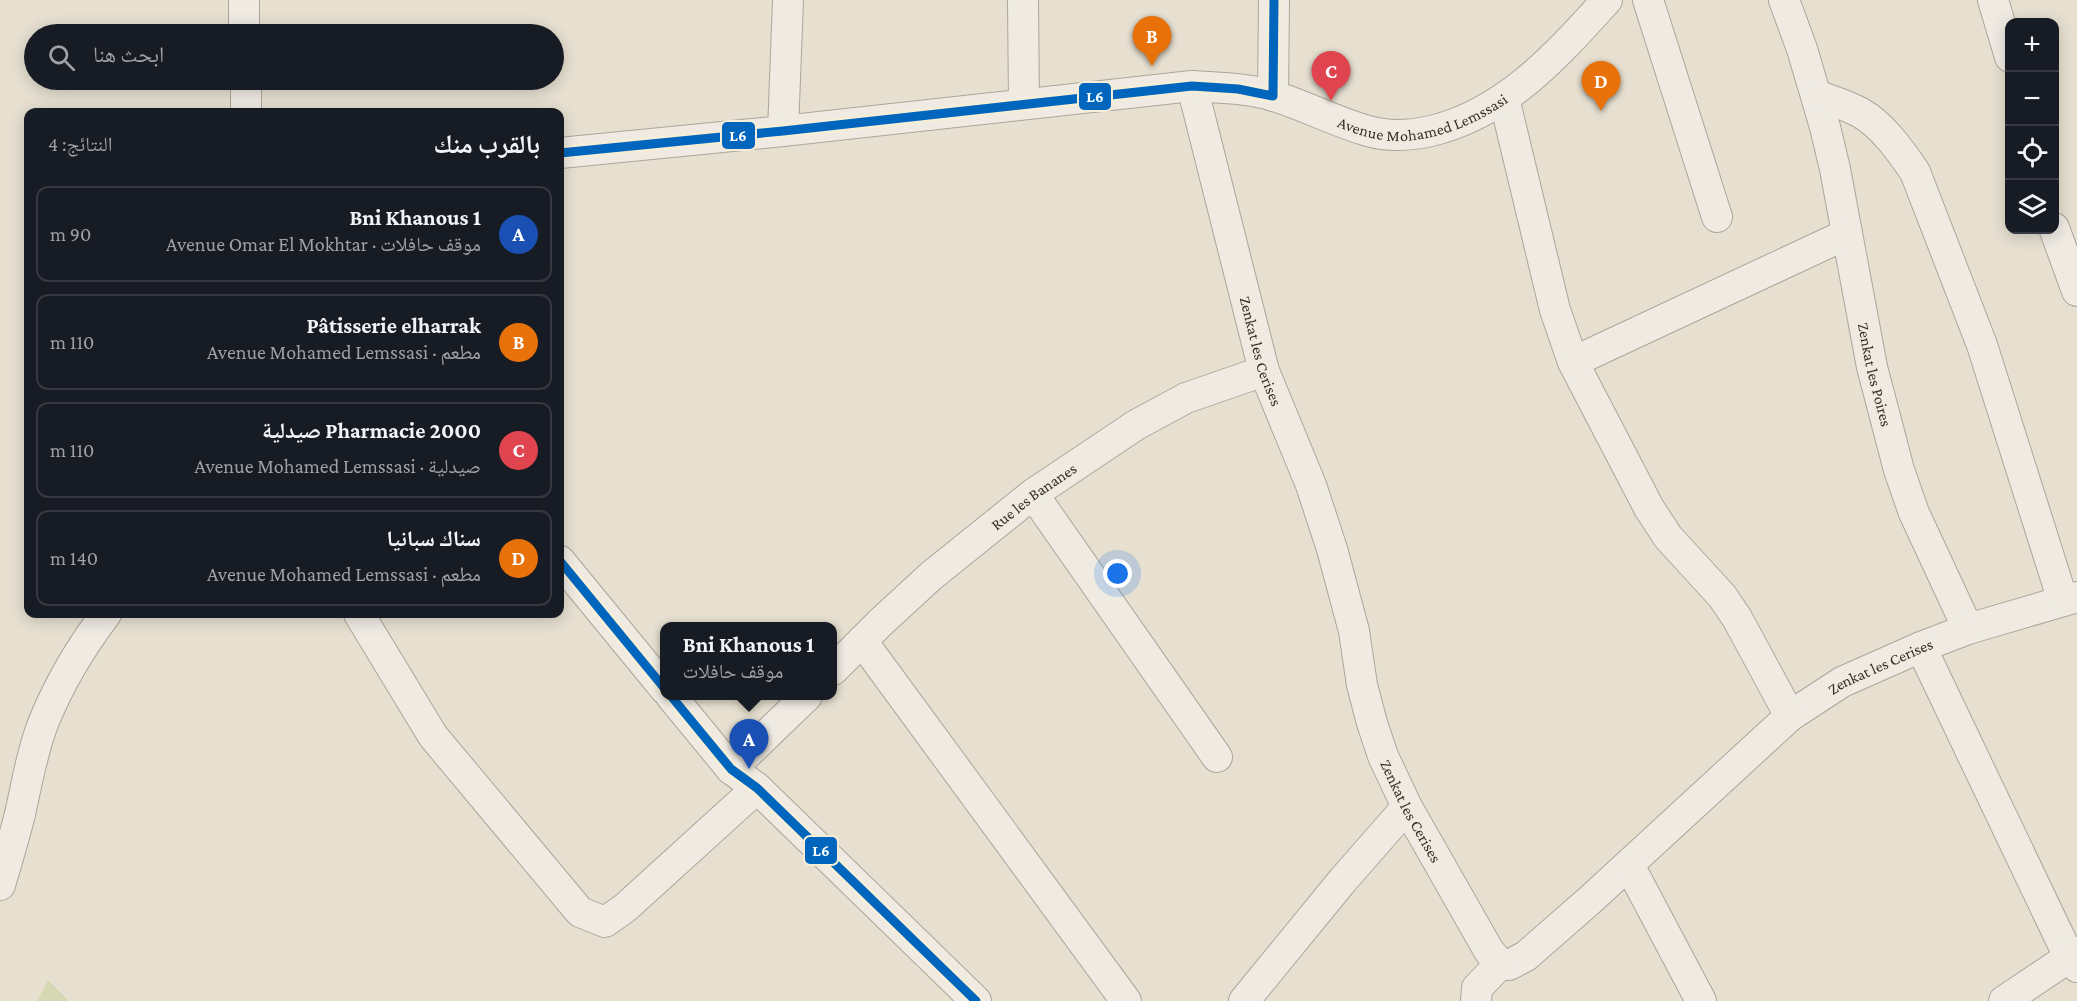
<!DOCTYPE html>
<html lang="ar">
<head>
<meta charset="utf-8">
<style>
  :root { --surface:#171b24; --page:#20242c; --text:#f1f3f6; --muted:#9ea1a6; --line:#363941; --accent:#2563eb }
  body { margin:0; font-family:"Crimson Pro","Noto Naskh Arabic",serif; background:var(--page); color:var(--text); direction:rtl }
  .controls { position:absolute; right:18px; top:18px; display:grid; overflow:hidden; border-radius:12px; box-shadow:0 3px 15px #0003 }
  .controls button { width:54px; height:54px; display:grid; place-items:center; padding:0; border:0; border-bottom:2px solid var(--line); background:var(--surface); color:var(--text); font:30px sans-serif }
  .you { position:absolute; left:1118px; top:574px; width:21px; height:21px; margin:-15px; border:4px solid #fff; border-radius:50%; background:#1a73e8; box-shadow:0 0 0 9px #1a73e833 }
  .badge { display:grid; place-items:center; width:39px; height:39px; border-radius:50%; background:var(--accent); color:#fff; font-size:20px; font-weight:700 }
  .pin { position:absolute; translate:-50% -50px; filter:drop-shadow(0 2px 3px #0008) }
  .pin::after { content:''; position:absolute; top:32px; width:21px; height:18px; background:inherit; clip-path:polygon(0 0,100% 0,50% 100%) }
  .popup { position:absolute; left:660px; top:622px; width:177px; height:78px; box-sizing:border-box; display:grid; place-content:center; border-radius:12px; background:var(--surface); filter:drop-shadow(0 2px 4px #0005); font-size:20px; white-space:nowrap; color:var(--muted) }
  .popup b { font-size:22px; color:var(--text) }
  .popup::after { content:''; position:absolute; left:50%; top:100%; margin-left:-12px; border:12px solid transparent; border-top-color:var(--surface) }
  .list { margin:0; padding:0; list-style:none }
  h2 { display:flex; justify-content:space-between; align-items:center; height:78px; margin:0; padding:0 24px; font-size:26px }
  h2 small { font-size:20px; font-weight:400; color:var(--muted) }
  .list li { display:grid; grid-template-columns:39px 1fr auto; gap:18px; align-items:center; box-sizing:border-box; height:96px; margin:0 12px 12px; padding:0 12px; border:2px solid var(--line); border-radius:12px }
  .list b { display:block; font-size:22px; white-space:nowrap }
  .list p { margin:0; font-size:20px; white-space:nowrap; color:var(--muted) }
  .list em { font-size:20px; font-style:normal; color:var(--muted) }
  .icon { flex:none; width:33px; height:33px; fill:none; stroke:currentColor; stroke-width:2; stroke-linecap:round; stroke-linejoin:round }
  .map { position:relative; flex:none; width:2077px; height:1001px; overflow:hidden; direction:ltr }
  .search { position:absolute; background:var(--surface); box-shadow:0 3px 15px #0003; left:24px; top:24px; width:540px; height:66px; display:flex; align-items:center; gap:15px; box-sizing:border-box; padding:0 21px; border-radius:33px; color:var(--muted); font-size:22px }
  .panel { position:absolute; background:var(--surface); box-shadow:0 3px 15px #0003; left:24px; top:108px; width:540px; height:510px; border-radius:12px; direction:rtl }
  .map>svg:first-child { display:block }
  .green { fill:#d6d7b3 }
  .lines { fill:none; stroke-linecap:round; stroke-linejoin:round }
  .minor-casing { stroke:#ada599; stroke-width:32 }
  .minor { stroke:#efebe3; stroke-width:30 }
  .bus-1-casing { stroke:#f7eed8; stroke-width:14 }
  .bus-1 { stroke:#0065bd; stroke-width:9 }
  .labels { text-anchor:middle; stroke-width:5; stroke-linejoin:round; paint-order:stroke }
  .street-label { font-size:16px; fill:#3d2e20; stroke:#f7eed8 }
  .line-badge { stroke:#f7eed8; stroke-width:2 }
  .badge-label { font-size:16px; text-anchor:middle; font-weight:bold; fill:#fff }
</style>
</head>
<body>
<div class="map">
<svg width="2077" height="1001" viewBox="0 0 2077 1001">
  <rect width="100%" height="100%" fill="#e7e0d1"/>
  <path class="green" d="M48,980l21,21h-32z"/>
  <g class="lines">
    <g class="minor-casing">
      <g id="minor">
        <path d="M244,0v34"/>
        <path d="M1023,0l1,104"/>
        <path d="M1648,0l69,217"/>
        <path id="s1" d="M1784,0l18,49 23,78 10,42 37,198 27,103 15,43 54,116 109,-32"/>
        <path d="M1993,0l17,57"/>
        <path d="M246,80v32"/>
        <path id="s2" d="M1192,86l72,285 47,114 21,64 22,82 8,54 10,38 11,33 24,51 82,144 11,13 9,1 17,-9 64,-56 200,-184 52,-34 79,-35 47,-18"/>
        <path d="M1817,95c14,6 30,10 44,18 22,13 39,37 54,59l67,173 81,256"/>
        <path d="M1273,96l1,-96"/>
        <path d="M1504,98l51,212 18,52 76,146 19,29 54,59 15,22 53,98"/>
        <path d="M783,131l5,-131"/>
        <path id="s3" d="M560,153l223,-22 409,-45c27,2 56,2 82,10 32,10 62,26 94,35 21,6 41,5 63,0 75,-18 126,-76 176,-131"/>
        <path d="M2054,228l23,63"/>
        <path d="M1573,362l274,-128"/>
        <path d="M1033,494l184,263"/>
        <path d="M560,561l105,128"/>
        <path d="M359,614l74,122 147,176 25,10 20,-14 132,-120"/>
        <path d="M862,641l264,360"/>
        <path d="M1921,647l148,310 8,10"/>
        <path id="s4" d="M833,670l48,-48 50,-46 102,-82 103,-69 50,-27 78,-27"/>
        <path d="M671,696l60,73 26,19 219,213"/>
        <path d="M731,769l76,-73"/>
        <path d="M1629,865l72,136"/>
        <path d="M0,885c7,-24 14,-47 20,-71 7,-31 12,-63 24,-93 16,-39 37,-74 62,-107"/>
        <path d="M1244,1001l99,-121 64,-73"/>
        <path d="M1476,1001l1,-13 23,-24"/>
        <path d="M2004,1001l73,-49"/>
      </g>
    </g>
    <use href="#minor" class="minor"/>
    <g class="bus-1-casing">
      <path id="bus-1" d="M1273,96l1,-96
        M560,153l223,-22 409,-45 46,3 35,7
        M560,561l105,128
        M671,696l60,73 26,19 219,213"/>
    </g>
    <use href="#bus-1" class="bus-1"/>
  </g>
  <g class="labels">
    <g class="street-label">
      <text dy="6" stroke="none"><textPath href="#s3" startOffset="876">Avenue Mohamed Lemssasi</textPath></text>
      <text dy="6" stroke="none"><textPath href="#s2" startOffset="274">Zenkat les Cerises</textPath></text>
      <text dy="6" stroke="none"><textPath href="#s1" startOffset="386">Zenkat les Poires</textPath></text>
      <text dy="6" stroke="none"><textPath href="#s4" startOffset="266">Rue les Bananes</textPath></text>
      <text dy="6" stroke="none"><textPath href="#s2" startOffset="1426">Zenkat les Cerises</textPath></text>
      <text dy="6" stroke="none"><textPath href="#s2" startOffset="760">Zenkat les Cerises</textPath></text>
    </g>
  </g>
  <g class="line-badge">
    <rect x="1078" y="82" width="34" height="29" rx="6" fill="#0065bd"/>
    <rect x="721" y="121" width="35" height="29" rx="6" fill="#0065bd"/>
    <rect x="804" y="836" width="34" height="29" rx="6" fill="#0065bd"/>
  </g>
  <g class="badge-label">
    <text x="1095" y="102">L6</text>
    <text x="738" y="141">L6</text>
    <text x="821" y="856">L6</text>
  </g>
</svg>
<div class="controls">
<button>+</button>
<button>−</button>
<button><svg class="icon" aria-label="locate" viewBox="0 0 24 24"><circle cx="12" cy="12" r="6"/><path d="M12 2v4M12 18v4M2 12h4M18 12h4"/></svg></button>
<button><svg class="icon" aria-label="layers" viewBox="0 0 24 24"><path d="M12 4l9 5-9 5-9-5zM3 14l9 5 9-5"/></svg></button>
</div>
<div class="you"></div>
<div class="pin badge" style="left:749px;top:769px;background:#1a4fb4">A</div>
<div class="popup"><b>Bni Khanous 1</b>موقف حافلات</div>
<div class="pin badge" style="left:1152px;top:66px;background:#e8710a">B</div>
<div class="pin badge" style="left:1331px;top:101px;background:#e0444e">C</div>
<div class="pin badge" style="left:1601px;top:111px;background:#e8710a">D</div>
<div class="search"><svg class="icon" aria-label="search" viewBox="0 0 24 24"><circle cx="10" cy="10" r="6"/><path d="M15 15l6 6"/></svg>ابحث هنا</div>
<section class="panel">
<h2>بالقرب منك<small>النتائج: 4</small></h2>
<ul class="list">
<li><span class="badge" style="background:#1a4fb4">A</span><div><b>Bni Khanous 1</b><p>موقف حافلات · Avenue Omar El Mokhtar</p></div><em>90 m</em></li>
<li><span class="badge" style="background:#e8710a">B</span><div><b>Pâtisserie elharrak</b><p>مطعم · Avenue Mohamed Lemssasi</p></div><em>110 m</em></li>
<li><span class="badge" style="background:#e0444e">C</span><div><b>Pharmacie 2000 صيدلية</b><p>صيدلية · Avenue Mohamed Lemssasi</p></div><em>110 m</em></li>
<li><span class="badge" style="background:#e8710a">D</span><div><b>سناك سبانيا</b><p>مطعم · Avenue Mohamed Lemssasi</p></div><em>140 m</em></li>
</ul>
</section>
</div>
</body>
</html>
